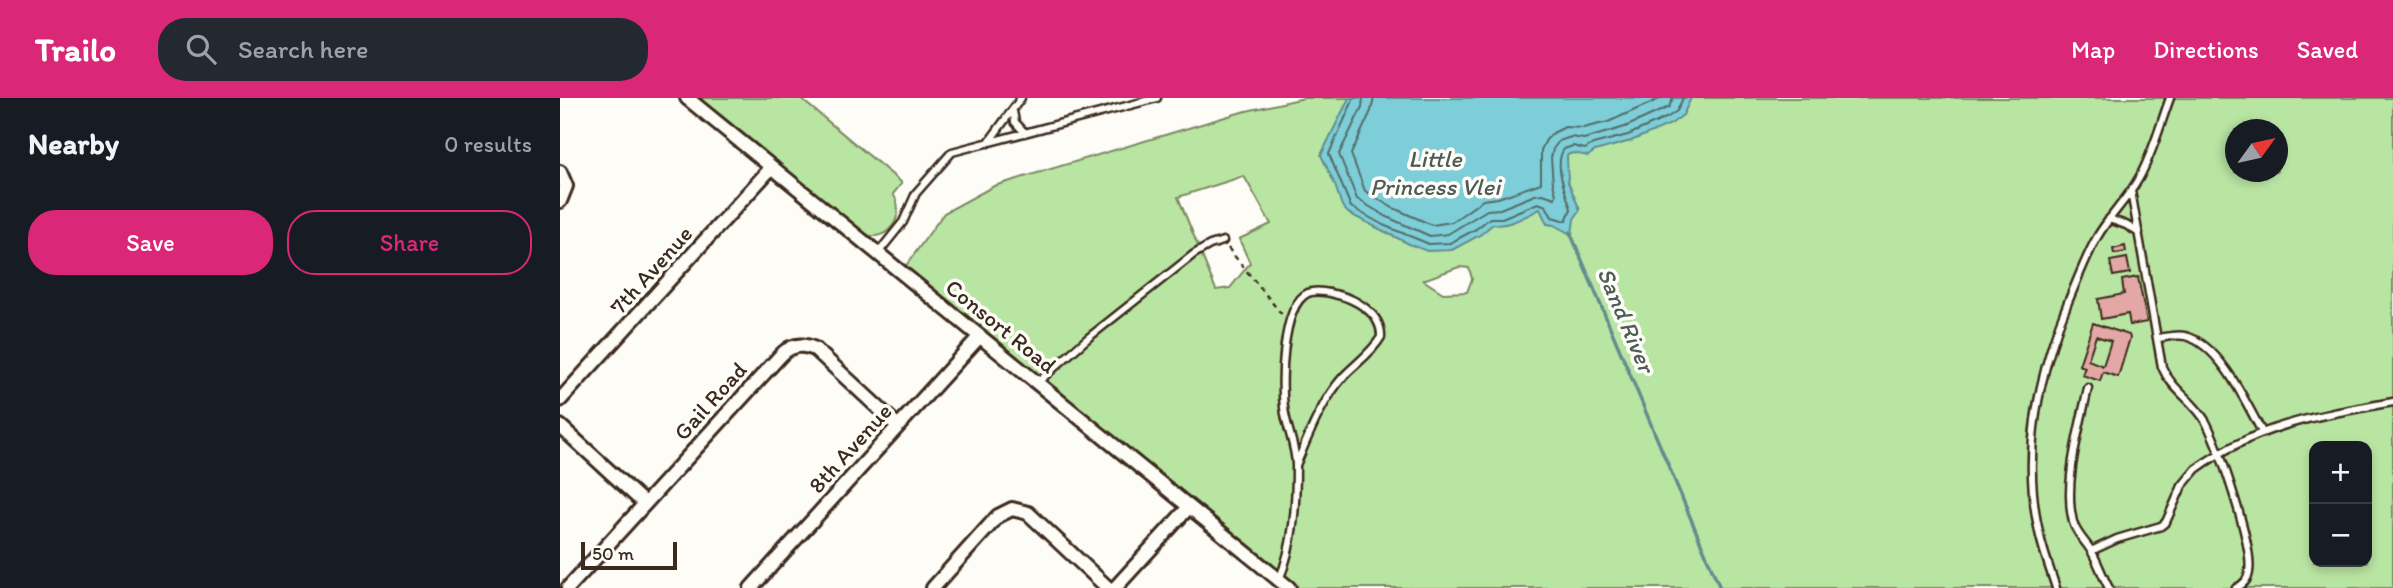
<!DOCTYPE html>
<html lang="en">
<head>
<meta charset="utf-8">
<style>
  :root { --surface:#171b24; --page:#242831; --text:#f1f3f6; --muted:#9ea1a6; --line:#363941; --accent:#db2777 }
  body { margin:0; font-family:Itim,sans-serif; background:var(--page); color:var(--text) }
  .controls { position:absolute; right:21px; bottom:21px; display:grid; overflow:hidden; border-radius:14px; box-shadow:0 4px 10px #0003 }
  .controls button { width:63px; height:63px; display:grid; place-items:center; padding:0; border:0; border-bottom:2px solid var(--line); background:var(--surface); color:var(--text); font:35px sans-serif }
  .compass { position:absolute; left:1665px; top:21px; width:63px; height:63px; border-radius:50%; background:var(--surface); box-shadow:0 4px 10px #0003; rotate:57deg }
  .scale { position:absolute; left:21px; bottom:18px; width:96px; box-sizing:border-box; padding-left:7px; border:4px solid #3b2a1e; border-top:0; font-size:19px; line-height:24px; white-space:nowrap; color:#3b2a1e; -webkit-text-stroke:5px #fdfcf7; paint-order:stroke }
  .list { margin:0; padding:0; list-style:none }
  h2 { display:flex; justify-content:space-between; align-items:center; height:91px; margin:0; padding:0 28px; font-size:30px }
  h2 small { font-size:23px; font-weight:400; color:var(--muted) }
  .actions { display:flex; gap:14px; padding:21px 28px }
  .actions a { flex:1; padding:16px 0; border:2px solid var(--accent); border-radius:28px; text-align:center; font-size:24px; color:var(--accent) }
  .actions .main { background:var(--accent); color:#fff }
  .icon { flex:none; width:38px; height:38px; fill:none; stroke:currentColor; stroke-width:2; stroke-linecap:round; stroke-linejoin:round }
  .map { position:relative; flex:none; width:1833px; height:490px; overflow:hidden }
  header { display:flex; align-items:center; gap:42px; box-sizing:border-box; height:98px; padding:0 35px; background:var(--accent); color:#fff }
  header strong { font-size:33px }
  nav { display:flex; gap:38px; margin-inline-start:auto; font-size:24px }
  .search { width:490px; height:63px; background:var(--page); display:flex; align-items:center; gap:18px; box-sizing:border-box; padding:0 24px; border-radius:28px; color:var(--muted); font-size:26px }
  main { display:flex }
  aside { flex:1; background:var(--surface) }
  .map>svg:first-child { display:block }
  .green { fill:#b9e5a3; stroke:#7a8860; stroke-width:2; fill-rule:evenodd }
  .water { fill:#7dced8; stroke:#638c8e; stroke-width:2 }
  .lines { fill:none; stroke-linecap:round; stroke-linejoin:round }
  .shore { stroke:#556c68; stroke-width:2 }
  .stream { stroke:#638c8e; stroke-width:3.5 }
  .building { fill:#e3a8a5; stroke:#3b2a1e; stroke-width:2; fill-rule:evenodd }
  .lane-casing { stroke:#3b2a1e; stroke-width:11 }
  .street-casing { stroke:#3b2a1e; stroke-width:18 }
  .path { stroke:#3b2a1e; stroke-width:2.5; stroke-dasharray:5 5; stroke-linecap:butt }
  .lane { stroke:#fdfcf7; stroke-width:6 }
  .street { stroke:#fdfcf7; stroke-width:12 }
  .labels { text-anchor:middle; stroke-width:7; stroke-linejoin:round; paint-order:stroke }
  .street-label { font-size:23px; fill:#3b2a1e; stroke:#fdfcf7 }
  .water-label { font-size:24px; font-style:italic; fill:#4f5b56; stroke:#fdfcf7 }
</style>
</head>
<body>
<header>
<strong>Trailo</strong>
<div class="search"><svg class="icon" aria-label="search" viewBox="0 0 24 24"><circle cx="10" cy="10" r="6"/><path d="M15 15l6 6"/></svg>Search here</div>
<nav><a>Map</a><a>Directions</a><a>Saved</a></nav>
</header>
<main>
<aside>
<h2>Nearby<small>0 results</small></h2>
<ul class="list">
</ul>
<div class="actions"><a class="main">Save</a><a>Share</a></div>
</aside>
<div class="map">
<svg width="1833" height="490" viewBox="0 0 1833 490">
  <rect width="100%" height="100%" fill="#fdfcf7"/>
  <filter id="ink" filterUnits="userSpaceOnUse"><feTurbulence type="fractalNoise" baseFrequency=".0143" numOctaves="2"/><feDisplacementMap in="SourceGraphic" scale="14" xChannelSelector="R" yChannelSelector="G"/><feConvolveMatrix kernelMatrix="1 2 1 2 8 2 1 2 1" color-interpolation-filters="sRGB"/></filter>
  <g filter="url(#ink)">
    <path class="green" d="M137,0h103l102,85 -9,11c14,20 -4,48 -27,41z
      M744,0h1089v490h-1095l-393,-321 39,-54 50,-27 248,-74zM1675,32h42v42h-42zM684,78l27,48 -32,15 11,24 -20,25 -14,2 -38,-93zM899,169l10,1 3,11 -5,13 -24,1 -20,-13zM1754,348h53v116h-53z"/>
    <path class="water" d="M789,0h342l-8,17 -12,9 -40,17 -36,10 -7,5 -15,-3 -6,2 1,27 12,28 -6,9 -2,16 -18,-10 -7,-1 -7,-15c-12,6 -34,19 -47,15l-13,11 -28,15 -25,1 -18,-7 -61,-31 -6,-7 -7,-21 -14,-30z"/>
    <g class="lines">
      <path class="shore" d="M794,0l-25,56 22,53 32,18 46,19 21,-1 26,-14 14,-11h12l36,-15 8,3 6,11 14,4 5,-12c-5,-16 -18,-45 -7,-60l9,-3 12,3 8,-5 35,-9 40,-18 9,-6 6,-13
        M803,0l-1,9 -23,47 18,45 30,18 43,19 18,-2 39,-24 13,-1 35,-14 8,-1 12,4 1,-3 -3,-11 -2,-26 2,-9 6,-8 12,-4 13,2 41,-12 44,-20 4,-9
        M814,0l-3,13 -20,43 14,37 26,16 41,18 20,-3 31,-22 15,-2 43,-15v-33l5,-10 7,-7 12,-6 18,1 25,-6 54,-24"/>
      <path class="stream" d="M1010,134l150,356"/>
    </g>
    <path class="building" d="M1565,148l1,6 -12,2 -1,-5z
      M1567,160l3,15 -17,3 -3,-15z
      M1578,179l9,45 -17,3 -2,-11 -27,5 -3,-20 26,-5 -2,-14z
      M1533,225l36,12 1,3 -12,39 -15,-5 -3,9 -18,-6 3,-8 -6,-2zM1536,238l15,5 -8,25 -15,-6z"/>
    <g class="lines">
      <g class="lane-casing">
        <path id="lane" d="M453,13l2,11 10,11
          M428,45l33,-45
          M1571,93l31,176c9,22 32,34 44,55 13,25 48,124 43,150 -1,8 -6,13 -13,16
          M1549,121l17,6 13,8
          M318,155l25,-31 13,-29 36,-41 205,-54
          M1598,240c8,-1 18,-4 27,-2 35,8 61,67 77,96
          M477,285l51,-45 106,-84 16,-9 13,-4
          M1528,290c-8,39 -25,95 -15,134 3,11 11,18 17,27 8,12 12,27 19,39
          M1531,453l26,-12 44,-13 5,-4 16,-36 14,-17c64,-46 122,-53 197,-67
          M719,482c15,-35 17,-76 17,-114 0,-18 -8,-35 -11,-52 -5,-26 -4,-109 23,-121 8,-3 18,-1 26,1 20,4 48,19 47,43 -9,16 -26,27 -38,40 -22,25 -34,58 -47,88
          M1496,490c-6,-19 -13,-37 -17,-56 -18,-79 -1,-157 29,-230 9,-21 17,-43 28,-63 12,-22 31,-39 43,-61 14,-25 21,-53 31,-80"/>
      </g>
      <g class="street-casing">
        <path id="street" d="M127,0l602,490
          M0,74l6,14 -6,15
          M0,302l212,-233
          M0,328l85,78
          M8,490l213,-233c10,-10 21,-12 34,-6l83,77
          M191,490l229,-252
          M373,490l65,-72 14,-7 16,4 80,75
          M555,490l74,-81"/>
      </g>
      <path class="path" d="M668,150l55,68"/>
      <use href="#lane" class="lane"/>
      <use href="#street" class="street"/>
    </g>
  </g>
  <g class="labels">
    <g class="street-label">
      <text transform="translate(91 172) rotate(-48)" y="8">7th Avenue</text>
      <text transform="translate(441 228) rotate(39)" y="8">Consort Road</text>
      <text transform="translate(150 303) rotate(-48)" y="8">Gail Road</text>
      <text transform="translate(290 350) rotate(-48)" y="8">8th Avenue</text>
    </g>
    <g class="water-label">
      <text x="875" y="69">Little<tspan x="875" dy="28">Princess Vlei</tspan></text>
      <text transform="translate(1066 222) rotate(67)" y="8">Sand River</text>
    </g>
  </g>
</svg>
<div class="controls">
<button>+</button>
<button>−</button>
</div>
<svg class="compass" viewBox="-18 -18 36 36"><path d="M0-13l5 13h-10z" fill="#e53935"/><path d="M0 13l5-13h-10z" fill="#9ea1a6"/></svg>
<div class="scale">50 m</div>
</div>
</main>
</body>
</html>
